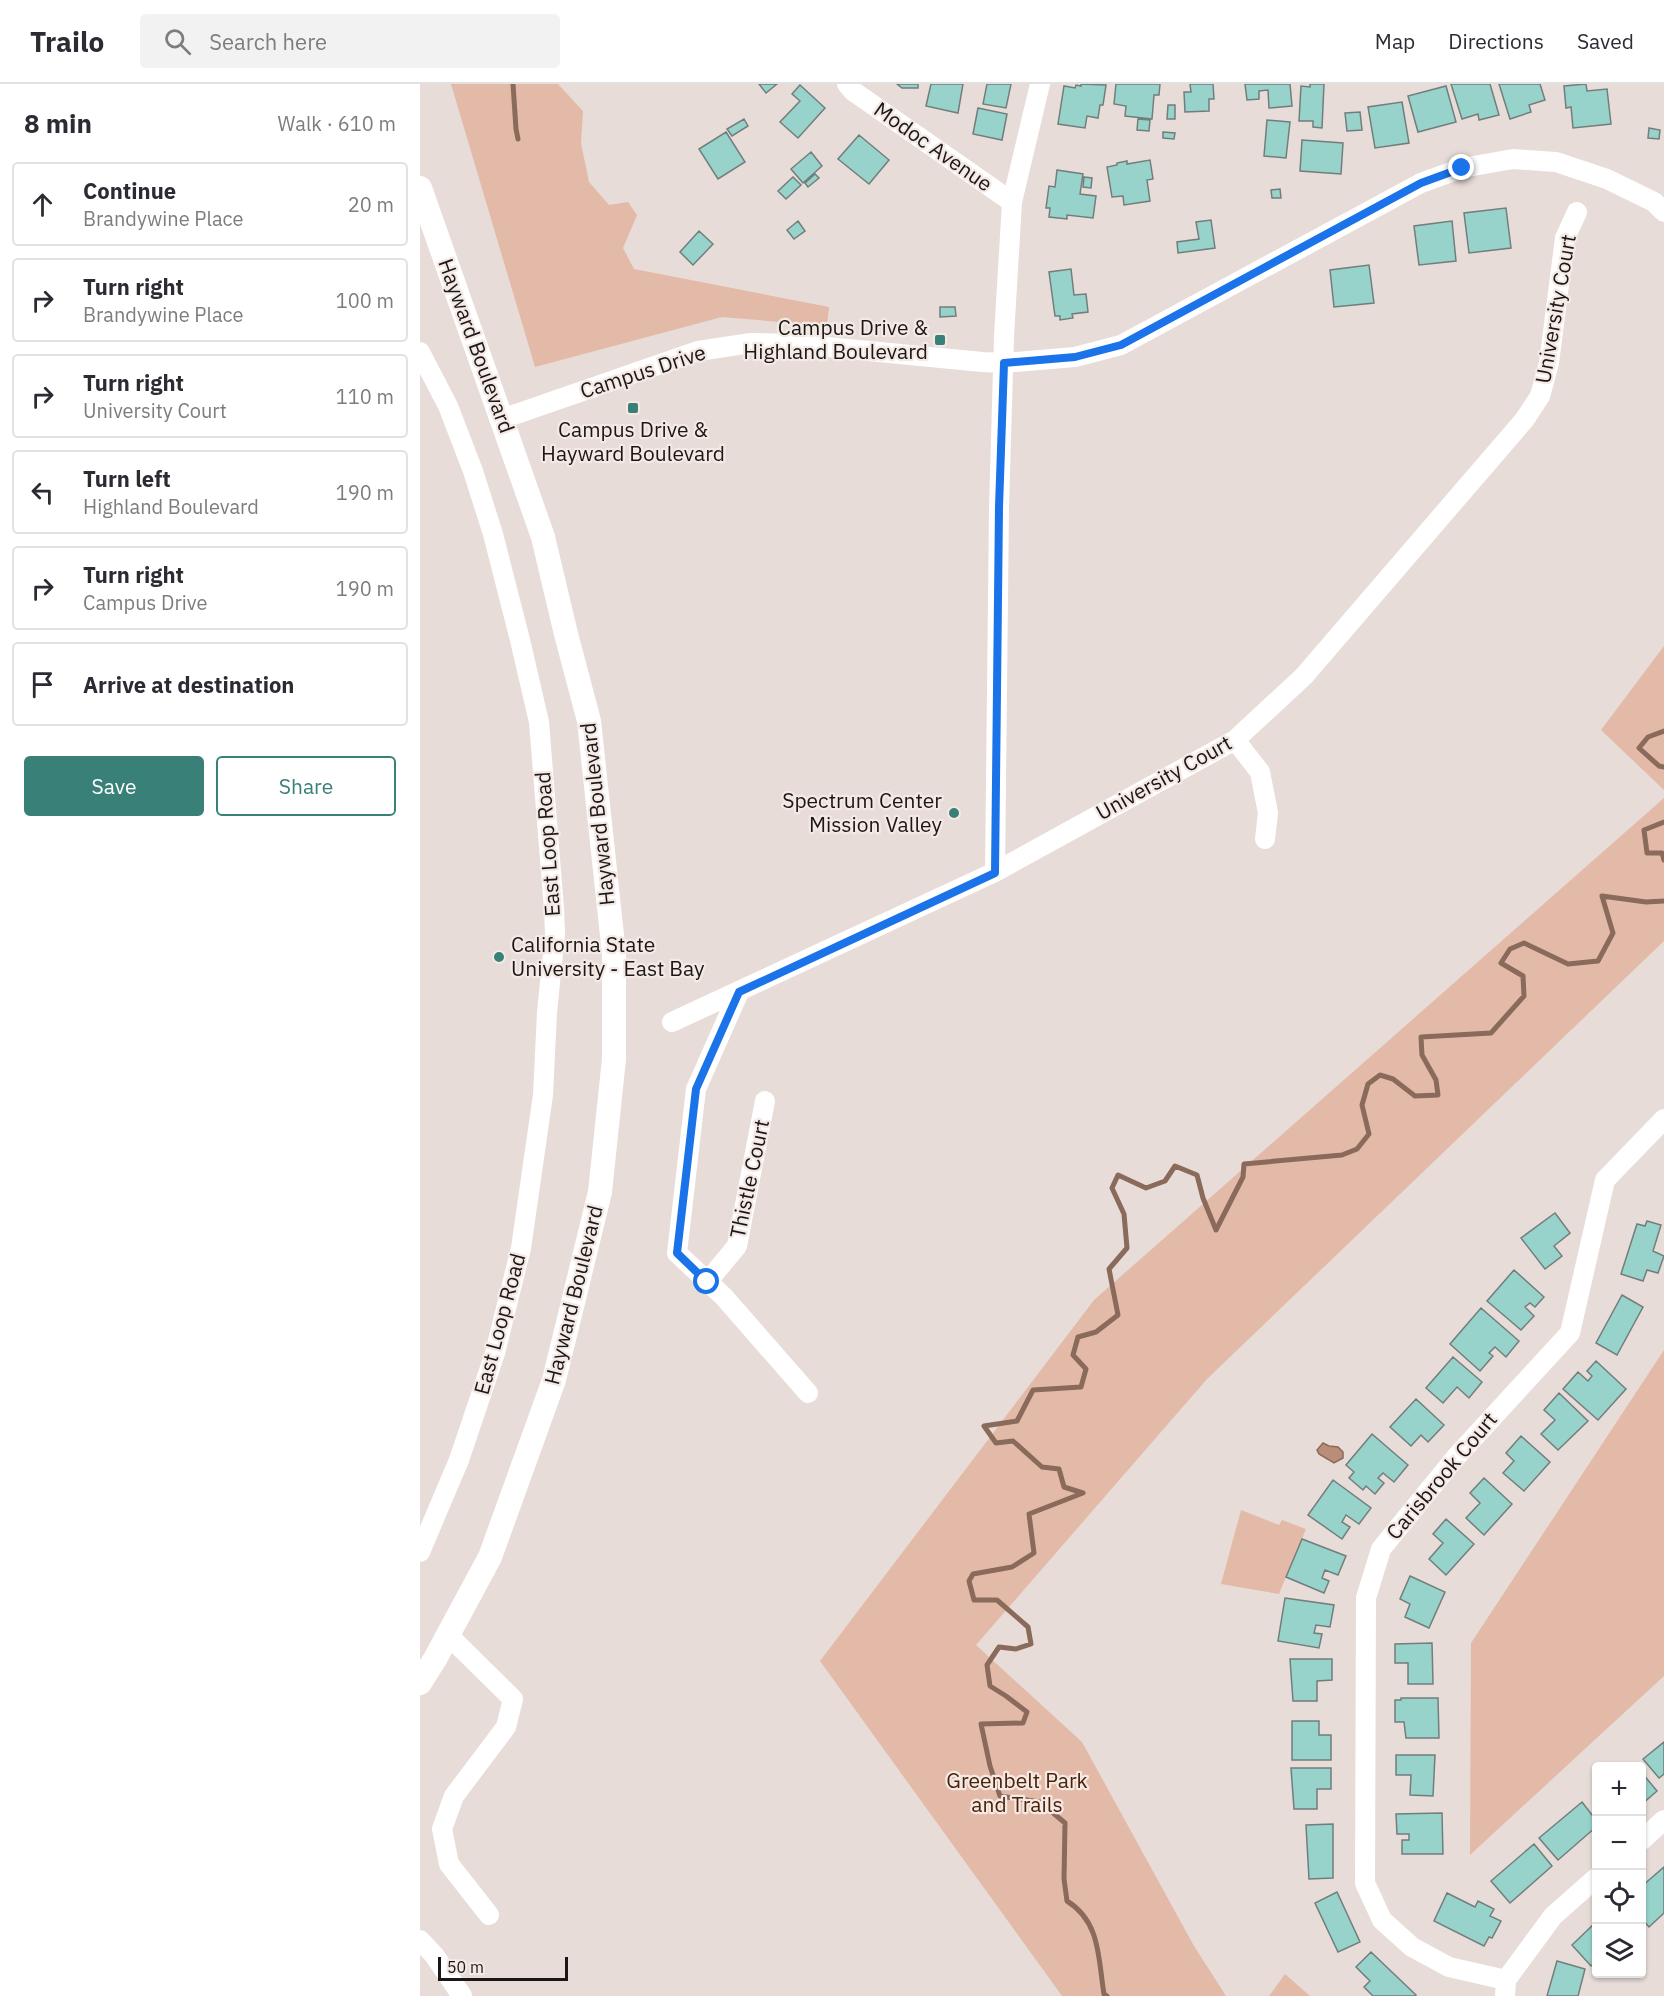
<!DOCTYPE html>
<html lang="en">
<head>
<meta charset="utf-8">
<style>
  :root { --surface:#fff; --page:#f2f2f3; --text:#2b2b33; --muted:#7c7c81; --line:#e1e1e2; --accent:#398078 }
  body { margin:0; font-family:"IBM Plex Sans",sans-serif; background:var(--page); color:var(--text) }
  .controls { position:absolute; right:18px; bottom:18px; display:grid; overflow:hidden; border-radius:6px; box-shadow:0 2px 4px #0004 }
  .controls button { width:54px; height:54px; display:grid; place-items:center; padding:0; border:0; border-bottom:2px solid var(--line); background:var(--surface); color:var(--text); font:30px sans-serif }
  .scale { position:absolute; left:18px; bottom:15px; width:130px; box-sizing:border-box; padding-left:6px; border:3px solid #1b1716; border-top:0; font-size:16px; line-height:21px; white-space:nowrap; color:#1b1716; -webkit-text-stroke:4px #f4e9e4; paint-order:stroke }
  .stop { position:absolute; width:18px; height:18px; margin:-14px; border:4px solid #1a73e8; border-radius:50%; background:#fff }
  .stop.end { background:#1a73e8; border-color:#fff; box-shadow:0 2px 6px #0008 }
  .list { margin:0; padding:0; list-style:none }
  h2 { display:flex; justify-content:space-between; align-items:center; height:78px; margin:0; padding:0 24px; font-size:26px }
  h2 small { font-size:20px; font-weight:400; color:var(--muted) }
  .list li { display:grid; grid-template-columns:39px 1fr auto; gap:18px; align-items:center; box-sizing:border-box; height:84px; margin:0 12px 12px; padding:0 12px; border:2px solid var(--line); border-radius:6px }
  .list b { display:block; font-size:22px; white-space:nowrap }
  .list p { margin:0; font-size:20px; white-space:nowrap; color:var(--muted) }
  .list em { font-size:20px; font-style:normal; color:var(--muted) }
  .actions { display:flex; gap:12px; padding:18px 24px }
  .actions a { flex:1; padding:14px 0; border:2px solid var(--accent); border-radius:6px; text-align:center; font-size:21px; color:var(--accent) }
  .actions .main { background:var(--accent); color:#fff }
  .icon { flex:none; width:33px; height:33px; fill:none; stroke:currentColor; stroke-width:2; stroke-linecap:round; stroke-linejoin:round }
  .map { position:relative; flex:none; width:1244px; height:1912px; overflow:hidden }
  header { display:flex; align-items:center; gap:36px; box-sizing:border-box; height:84px; padding:0 30px; background:var(--surface); border-bottom:2px solid var(--line) }
  header strong { font-size:28px }
  nav { display:flex; gap:33px; margin-inline-start:auto; font-size:21px }
  .search { width:420px; height:54px; background:var(--page); display:flex; align-items:center; gap:15px; box-sizing:border-box; padding:0 21px; border-radius:6px; color:var(--muted); font-size:22px }
  main { display:flex }
  aside { flex:1; background:var(--surface) }
  .map>svg:first-child { display:block }
  .green { fill:#e3baa8 }
  .water { fill:#ba8d78; stroke:#8a6a5b; stroke-width:1.5 }
  .lines { fill:none; stroke-linecap:round; stroke-linejoin:round }
  .stream { stroke:#8a6a5b; stroke-width:5 }
  .building { fill:#97d3cb; stroke:#727e7c; stroke-width:1.5 }
  .minor { stroke:#fff; stroke-width:20 }
  .major { stroke:#fff; stroke-width:24 }
  .route { stroke:#1a73e8; stroke-width:8 }
  .poi-dot { fill:#398078; stroke:#f4e9e4; stroke-width:2 }
  .labels { text-anchor:middle; stroke-width:4.5; stroke-linejoin:round; paint-order:stroke }
  .street-label { font-size:21px; fill:#1b1716; stroke:#f4e9e4 }
  .poi-label { font-size:21px; fill:#1b1716; stroke:#f4e9e4; text-anchor:end }
  .park-label { font-size:21px; fill:#4c2109; stroke:#f4e9e4 }
</style>
</head>
<body>
<header>
<strong>Trailo</strong>
<div class="search"><svg class="icon" aria-label="search" viewBox="0 0 24 24"><circle cx="10" cy="10" r="6"/><path d="M15 15l6 6"/></svg>Search here</div>
<nav><a>Map</a><a>Directions</a><a>Saved</a></nav>
</header>
<main>
<aside>
<h2>8 min<small>Walk · 610 m</small></h2>
<ul class="list">
<li><svg class="icon" aria-label="ahead" viewBox="0 0 24 24"><path d="M12 20V5M6 11l6-6 6 6"/></svg><div><b>Continue</b><p>Brandywine Place</p></div><em>20 m</em></li>
<li><svg class="icon" aria-label="right" viewBox="0 0 24 24"><path d="M7 20v-9h11M14 6l5 5-5 5"/></svg><div><b>Turn right</b><p>Brandywine Place</p></div><em>100 m</em></li>
<li><svg class="icon" aria-label="right" viewBox="0 0 24 24"><path d="M7 20v-9h11M14 6l5 5-5 5"/></svg><div><b>Turn right</b><p>University Court</p></div><em>110 m</em></li>
<li><svg class="icon" aria-label="left" viewBox="0 0 24 24"><path d="M17 20v-9H6M10 6l-5 5 5 5"/></svg><div><b>Turn left</b><p>Highland Boulevard</p></div><em>190 m</em></li>
<li><svg class="icon" aria-label="right" viewBox="0 0 24 24"><path d="M7 20v-9h11M14 6l5 5-5 5"/></svg><div><b>Turn right</b><p>Campus Drive</p></div><em>190 m</em></li>
<li><svg class="icon" aria-label="arrive" viewBox="0 0 24 24"><path d="M6 21V4h12l-3 4 3 4H6"/></svg><div><b>Arrive at destination</b></div></li>
</ul>
<div class="actions"><a class="main">Save</a><a>Share</a></div>
</aside>
<div class="map">
<svg width="1244" height="1912" viewBox="0 0 1244 1912">
  <rect width="100%" height="100%" fill="#e7dcd7"/>
  <path class="green" d="M31,0h107l25,27 -2,32 8,39 20,23 19,-3 9,13 -14,33 11,21 195,38 -2,19 -105,-9 -187,50z
    M1244,562v144l-63,-60z
    M1244,714v143l-457,438 -231,266 106,97 112,204 32,50h-164l-242,-335 274,-361z
    M1244,1266v326l-194,179 1,-212z
    M821,1426l38,15 3,-5 24,9 -27,65 -58,-10z
    M865,1890l25,22h-41z"/>
  <path class="water" d="M903,1359l6,3 9,1 5,5v6l-9,5 -15,-9 -2,-4z"/>
  <g class="lines">
    <path class="stream" d="M93,0l3,45 2,10
      M1244,647l-16,6 -9,11 20,18 5,1
      M1244,738l-20,8 3,23h15l2,7
      M687,1912l-3,-2c-6,-35 -3,-72 -37,-93l-3,-22 1,-56 -25,-21 -40,-6 -10,-30 -9,-42 42,-1 4,-11 -21,-16 -16,-10 -3,-21 12,-18 17,2 15,-5 -3,-17 -31,-27h-23l-5,-19 4,-7 39,-7 22,-14 -5,-39 54,-21 -19,-6 -5,-18 -17,-2 -29,-26 -17,2 -12,-17 33,-5 16,-31 48,-3 5,-18 -13,-14 5,-18 18,-5 22,-17 -9,-46 18,-21 -3,-34 -12,-26 6,-13 28,13 19,-7 10,-15 22,9 6,23 13,32 27,-53 1,-13 98,-9 15,-6 12,-15 -7,-29 6,-21 12,-9 13,4 22,17 23,-1 -2,-15 -14,-25 -1,-18 70,-4 33,-37 -1,-20 -22,-13 9,-14 14,-6 44,21 30,-3 15,-28 -11,-37 44,6 18,-1"/>
  </g>
  <path class="building" d="M339,0h18l-11,9z
    M477,0h21v4h-16z
    M511,0h32l-5,29 -32,-7z
    M567,0h24l-5,24 -23,-4z
    M661,0l25,1 -3,20h-3l-2,13 -11,-2 -2,12 -27,-4 6,-38 11,2 1,-3 5,1z
    M696,0h44l-1,11h-5l-2,24 -27,-3 1,-10 -12,-2z
    M770,0h23l1,15h-5v12l-24,1 -1,-20h7z
    M825,0h45l2,22 -23,2 -1,-18 -9,1v8l-12,1z
    M890,0h14l-2,44 -9,-1v-6h-14l2,-35 9,1z
    M1031,0h39l9,31 -20,5 -1,-6 -16,5z
    M1079,0h41l5,16 -16,5 2,7 -21,7z
    M1166,0l1,7 20,-2 4,35 -38,4 -2,-21 -5,1 -2,-22z
    M380,1l25,23 -27,30 -18,-16 20,-21 -8,-7z
    M1026,2l10,36 -38,10 -10,-36z
    M982,18l7,41 -34,5 -7,-41z
    M748,21h7v14h-8z
    M558,24l29,6 -5,26 -29,-6z
    M940,28l2,18 -15,1 -2,-18z
    M324,35l4,7 -16,10 -5,-7z
    M718,35l12,1 -1,11 -12,-1z
    M847,36l23,2 -4,36 -22,-2z
    M1229,44l11,2 -1,9 -11,-1z
    M306,48l19,30 -27,17 -19,-30z
    M743,48l12,1 -1,6 -11,-1z
    M439,51l30,25 -20,24 -31,-25z
    M882,56l41,3 -2,31 -41,-3z
    M391,68l11,14 -19,17 -12,-14z
    M730,76l3,19 -6,1 3,21 -26,4 -1,-9 -11,1 -5,-30 10,-2v-2l10,-2v3z
    M637,86l26,4 -3,20 16,2 -3,22 -26,-3v4l-18,-2 1,-9h-4l3,-22 6,1z
    M395,90l4,4 -11,9 -3,-4z
    M373,93l8,8 -15,14 -8,-8z
    M664,93l8,1 -1,10 -8,-1z
    M860,105l1,9h-9l-1,-8z
    M1086,124l5,40 -42,5 -5,-40z
    M791,136l4,28 -37,5 -1,-11 22,-3 -3,-17z
    M378,137l7,10 -11,8 -7,-9z
    M1032,137l4,40 -37,4 -5,-39z
    M279,147l14,13 -20,21 -13,-13z
    M949,181l5,38 -40,4 -4,-37z
    M651,185l3,26 12,-1 2,18 -16,2 1,4 -13,2v-4h-5l-6,-44z
    M520,223h15l1,9 -16,1z
    M1135,1129l15,20 -16,13 8,10 -17,13 -24,-31z
    M1227,1137l14,4 -8,26 11,5 -6,17 -11,-3 -4,11 -22,-7 16,-50 8,2z
    M1094,1186l30,27 -9,10 -5,-4 -5,4 9,9 -13,14 -34,-29z
    M1202,1211l21,12 -26,48 -21,-12z
    M1061,1224l38,33 -13,16 -11,-10 -6,6 4,3 -13,15 -30,-27z
    M1033,1273l29,25 -13,16 -12,-11 -14,16 -17,-15z
    M1176,1277l30,28 -28,31 -35,-31 15,-17 10,9 4,-5 -5,-5z
    M1139,1309l29,28 -30,29 -17,-16 14,-14 -11,-10z
    M996,1315l28,26 -16,17 -7,-7 -10,11 -21,-19z
    M952,1350l36,31 -14,17 -11,-9 -5,5 6,5 -9,11 -9,-8 -3,4 -14,-12 5,-6 -8,-7z
    M1101,1352l29,26 -26,29 -21,-18 11,-12 -8,-8z
    M1064,1394l28,26 -28,31 -18,-17 14,-15 -10,-10z
    M913,1396l38,28 -12,16 -13,-9 -4,7 8,5 -8,12 -34,-24z
    M1026,1435l28,25 -28,31 -17,-16 14,-16 -10,-9z
    M882,1455l44,17 -8,19 -13,-5 -3,8 7,3 -5,12 -38,-16z
    M990,1492l35,16 -16,36 -24,-11 5,-13 -10,-5z
    M865,1514l49,7 -4,22 -14,-2 -2,8 8,1 -3,14 -41,-7z
    M1012,1559l1,41h-25v-21h-13v-19z
    M870,1575h42v21l-15,1v20h-24z
    M981,1614h37l1,40h-33l-2,-16h-9v-22h6z
    M872,1637h27v14h12v25h-39z
    M1244,1658v32l-5,4 -16,-19z
    M976,1671h39l-2,41 -23,-1 1,-20h-15z
    M871,1684h40v21h-14v20h-23z
    M1222,1689l15,18 -15,13z
    M1162,1718l14,18v7l-38,33 -19,-22z
    M1022,1729l1,41h-41v-14h7v-6h-12l-1,-20z
    M913,1740v54l-24,1 -3,-54z
    M1114,1760l18,22 -42,37 -19,-22z
    M1244,1783v46l-15,14 -7,-8v-33z
    M917,1808l23,50 -22,10 -23,-49z
    M1027,1809l28,14 3,-6 16,8 -4,7 11,5 -9,17 -3,-1 -5,9 -50,-25z
    M1176,1838v39l-5,5 -19,-21z
    M951,1868l45,43 -2,1h-41l-9,-9 6,-6 -14,-14z
    M1137,1877l28,8 -7,27h-31z"/>
  <g class="lines">
    <path class="minor" d="M427,0l6,7 159,111
      M0,268l28,54 25,65 20,63 27,106 19,82 15,187 1,25 -8,78 -4,83 -22,153 -26,105 -36,107 -39,92
      M82,335l196,-68 53,-8 46,1 185,18 22,1 71,-6 46,-12 300,-162 41,-15 51,-9 43,3 51,17 47,23 10,10
      M815,656l25,32 8,41 -3,26
      M575,788l4,-364 5,-172 8,-134 28,-118
      M319,908l-43,97 -19,164 47,44 84,96
      M252,938l323,-150 240,-132 69,-64 221,-257 15,-23 9,-33 16,-125 12,-26
      M287,1198l30,-36 28,-145
      M28,1551l65,64 -7,28 -52,69 -12,33 7,35 40,51
      M1222,1756l22,-20
      M0,1856l14,15 28,41
      M1086,1896l-57,-13 -37,-20 -30,-27 -17,-37 1,-285 15,-49 75,-92 114,-124 35,-153 59,-61
      M1085,1912l1,-16 47,-64 43,-38"/>
    <path class="major" d="M0,104l123,349 23,97 23,87 25,233v105l-14,133 -46,188 -64,177 -55,102 -15,24"/>
  </g>
  <g class="lines">
    <path class="route" d="M287,1198l-30,-29 19,-164 43,-97 256,-119 4,-366 5,-144 71,-6 46,-12 300,-162 41,-15"/>
  </g>
  <g class="poi-dot">
    <rect x="514" y="250" width="12" height="12" rx="3"/>
    <rect x="207" y="318" width="12" height="12" rx="3"/>
    <circle cx="534" cy="729" r="6"/>
    <circle cx="79" cy="873" r="6"/>
  </g>
  <g class="labels">
    <g class="street-label">
      <text transform="translate(513 63) rotate(35)" y="7">Modoc Avenue</text>
      <text transform="translate(1136 225) rotate(-80)" y="7">University Court</text>
      <text transform="translate(56 262) rotate(70)" y="7">Hayward Boulevard</text>
      <text transform="translate(223 288) rotate(-18)" y="7">Campus Drive</text>
      <text transform="translate(744 694) rotate(-29)" y="7">University Court</text>
      <text transform="translate(178 730) rotate(-96)" y="7">Hayward Boulevard</text>
      <text transform="translate(128 760) rotate(-94)" y="7">East Loop Road</text>
      <text transform="translate(330 1095) rotate(-78)" y="7">Thistle Court</text>
      <text transform="translate(154 1211) rotate(-76)" y="7">Hayward Boulevard</text>
      <text transform="translate(80 1240) rotate(-75)" y="7">East Loop Road</text>
      <text transform="translate(1022 1392) rotate(-50)" y="7">Carisbrook Court</text>
    </g>
    <g class="poi-label">
      <text x="508" y="251">Campus Drive &amp;<tspan x="508" dy="24">Highland Boulevard</tspan></text>
      <text x="213" y="353" text-anchor="middle">Campus Drive &amp;<tspan x="213" dy="24">Hayward Boulevard</tspan></text>
      <text x="522" y="724">Spectrum Center<tspan x="522" dy="24">Mission Valley</tspan></text>
      <text x="91" y="868" text-anchor="start">California State<tspan x="91" dy="24">University - East Bay</tspan></text>
    </g>
    <g class="park-label">
      <text x="597" y="1704">Greenbelt Park<tspan x="597" dy="24">and Trails</tspan></text>
    </g>
  </g>
</svg>
<div class="controls">
<button>+</button>
<button>−</button>
<button><svg class="icon" aria-label="locate" viewBox="0 0 24 24"><circle cx="12" cy="12" r="6"/><path d="M12 2v4M12 18v4M2 12h4M18 12h4"/></svg></button>
<button><svg class="icon" aria-label="layers" viewBox="0 0 24 24"><path d="M12 4l9 5-9 5-9-5zM3 14l9 5 9-5"/></svg></button>
</div>
<div class="scale">50 m</div>
<div class="stop" style="left:287px;top:1198px"></div>
<div class="stop end" style="left:1042px;top:84px"></div>
</div>
</main>
</body>
</html>
